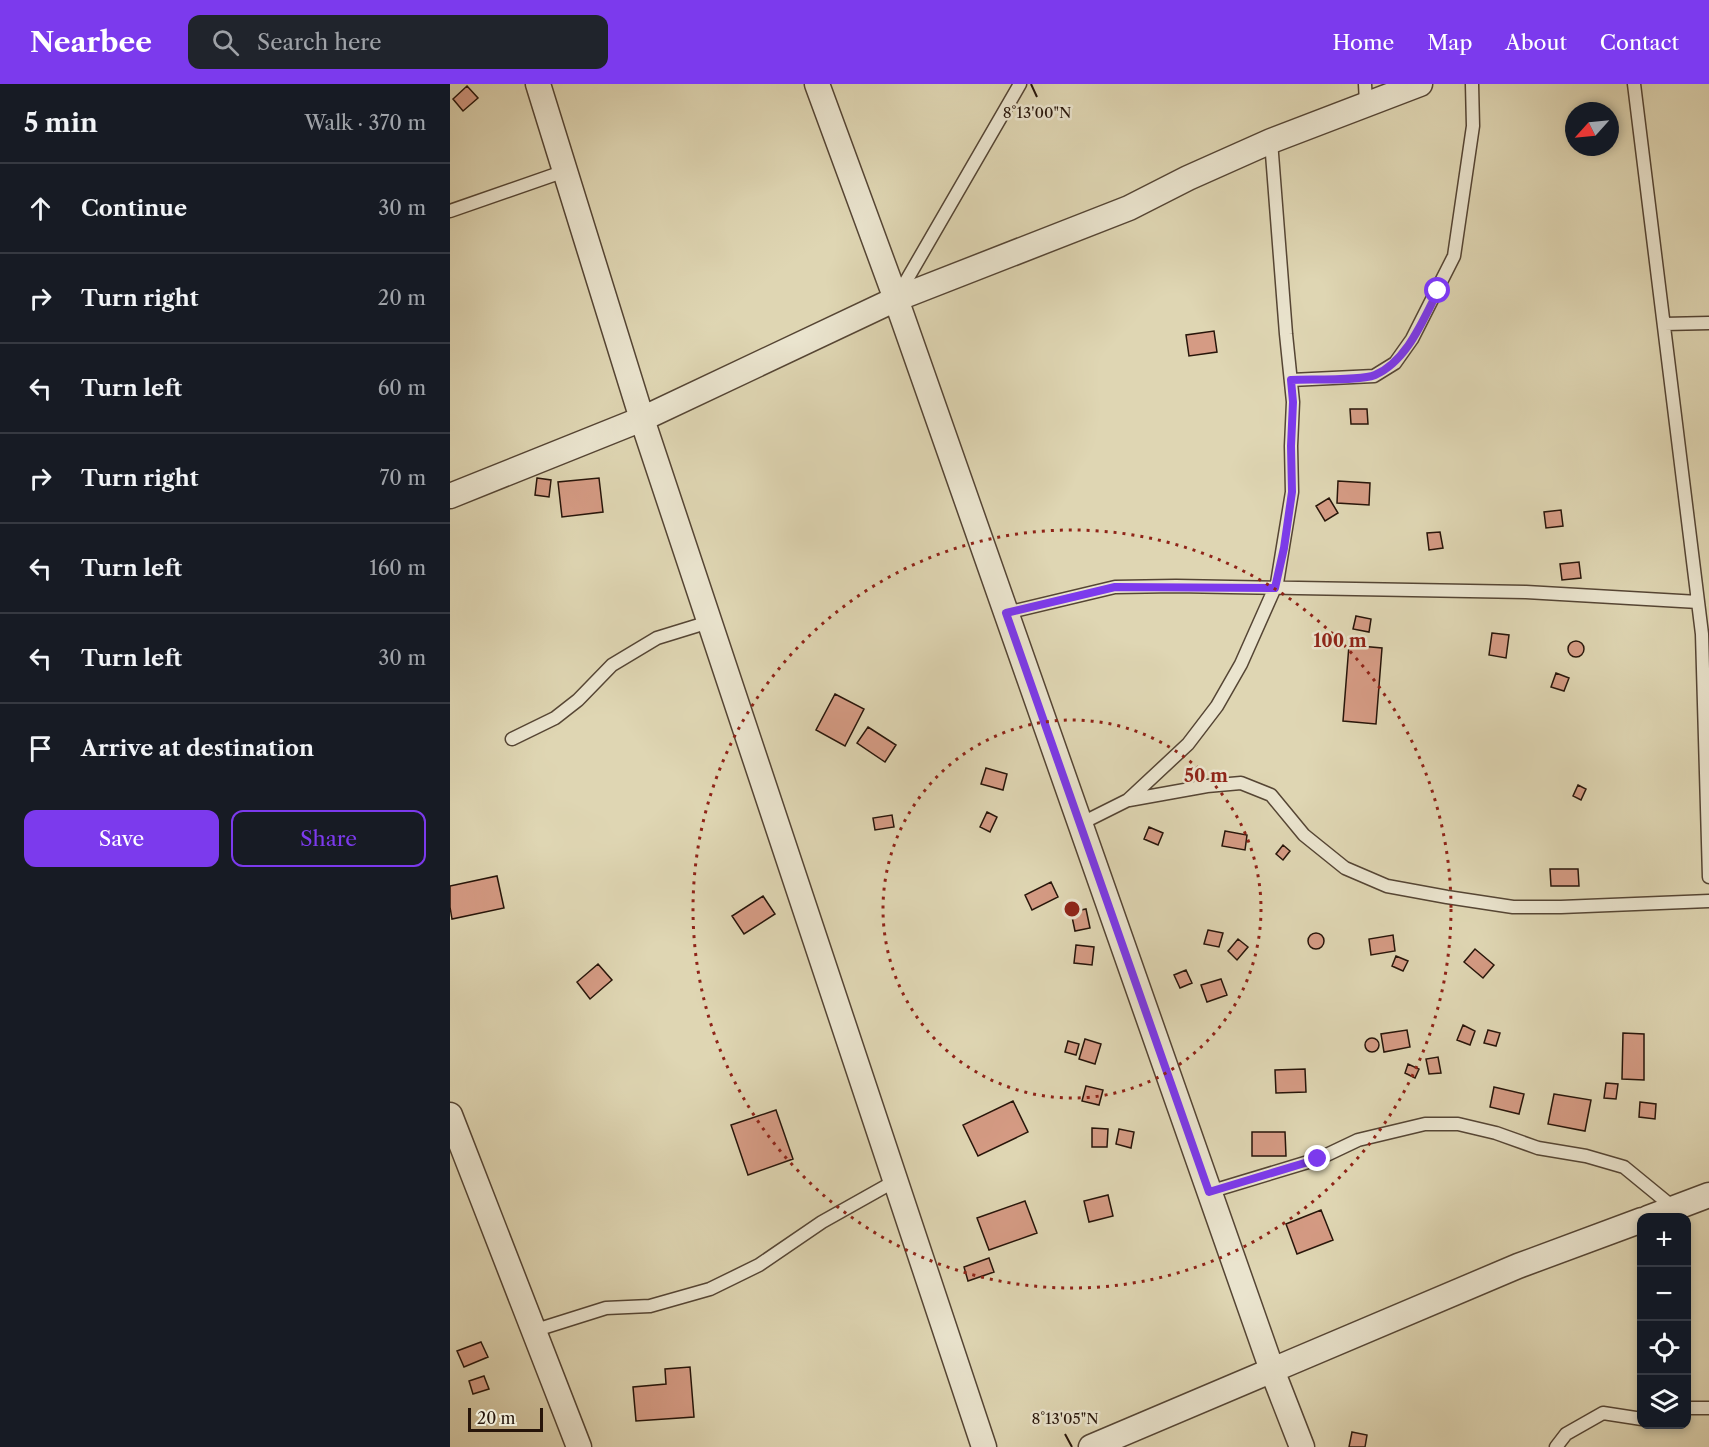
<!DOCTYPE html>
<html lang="en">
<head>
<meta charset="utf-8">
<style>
  :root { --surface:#171b24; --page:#20242c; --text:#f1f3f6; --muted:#9ea1a6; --line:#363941; --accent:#7c3aed }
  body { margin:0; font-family:"Libre Caslon Text",serif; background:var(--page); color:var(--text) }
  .controls { position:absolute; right:18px; bottom:18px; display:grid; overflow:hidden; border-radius:12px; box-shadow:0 3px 9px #0003 }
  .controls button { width:54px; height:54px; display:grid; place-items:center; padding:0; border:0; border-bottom:2px solid var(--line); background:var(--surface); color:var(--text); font:30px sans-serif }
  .compass { position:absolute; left:1115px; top:18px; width:54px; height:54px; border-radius:50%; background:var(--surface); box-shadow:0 3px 9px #0003; rotate:243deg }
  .scale { position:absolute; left:18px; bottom:15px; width:75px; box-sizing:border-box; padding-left:6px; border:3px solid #27150a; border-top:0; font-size:16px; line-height:21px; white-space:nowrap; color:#27150a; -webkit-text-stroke:4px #eae4ce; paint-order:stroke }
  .stop { position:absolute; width:18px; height:18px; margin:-14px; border:4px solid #7c3aed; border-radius:50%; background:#fff }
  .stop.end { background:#7c3aed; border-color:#fff; box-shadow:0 2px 6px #0008 }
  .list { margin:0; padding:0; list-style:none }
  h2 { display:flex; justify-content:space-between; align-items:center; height:78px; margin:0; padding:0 24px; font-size:26px }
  h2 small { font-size:20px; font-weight:400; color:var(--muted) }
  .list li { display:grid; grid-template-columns:39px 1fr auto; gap:18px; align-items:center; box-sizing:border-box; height:90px; padding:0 24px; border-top:2px solid var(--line) }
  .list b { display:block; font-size:22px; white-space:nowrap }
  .list em { font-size:20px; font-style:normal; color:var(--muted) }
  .actions { display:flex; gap:12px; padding:18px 24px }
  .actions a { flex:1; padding:14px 0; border:2px solid var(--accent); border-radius:12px; text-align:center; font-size:21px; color:var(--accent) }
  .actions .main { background:var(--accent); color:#fff }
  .icon { flex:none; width:33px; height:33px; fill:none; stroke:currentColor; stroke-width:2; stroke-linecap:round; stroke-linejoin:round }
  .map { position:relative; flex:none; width:1259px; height:1363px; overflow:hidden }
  header { display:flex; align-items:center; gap:36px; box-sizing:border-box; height:84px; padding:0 30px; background:var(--accent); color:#fff }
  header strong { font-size:28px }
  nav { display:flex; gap:33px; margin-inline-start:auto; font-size:21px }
  .search { width:420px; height:54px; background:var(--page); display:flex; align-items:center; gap:15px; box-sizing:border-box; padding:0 21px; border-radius:12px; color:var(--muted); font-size:22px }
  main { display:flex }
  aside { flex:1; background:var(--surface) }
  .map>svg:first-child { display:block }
  .building { fill:#d59b84; stroke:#27150a; stroke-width:1.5 }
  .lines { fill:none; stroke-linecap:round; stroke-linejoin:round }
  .service-casing { stroke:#554534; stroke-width:15 }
  .minor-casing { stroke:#554534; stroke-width:27 }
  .service { stroke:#eae4ce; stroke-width:12 }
  .minor { stroke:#eae4ce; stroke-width:24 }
  .route { stroke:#7c3aed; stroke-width:8 }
  .ticks { fill:none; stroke:#27150a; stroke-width:2 }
  .ring { fill:none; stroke:#8f2418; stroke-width:3; stroke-dasharray:3 6 }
  .ticks-label { font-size:15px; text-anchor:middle; fill:#27150a; stroke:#eae4ce; stroke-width:5; stroke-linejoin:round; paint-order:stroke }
  .centre { fill:#8f2418; stroke:#eae4ce; stroke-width:3 }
  .ring-label { font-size:18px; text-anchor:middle; font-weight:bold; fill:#8f2418; stroke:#eae4ce; stroke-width:5; stroke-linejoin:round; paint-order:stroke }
</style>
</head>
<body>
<header>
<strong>Nearbee</strong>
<div class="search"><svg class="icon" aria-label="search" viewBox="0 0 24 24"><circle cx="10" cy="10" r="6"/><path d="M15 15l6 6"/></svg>Search here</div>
<nav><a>Home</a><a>Map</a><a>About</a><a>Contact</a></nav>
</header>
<main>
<aside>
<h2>5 min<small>Walk · 370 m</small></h2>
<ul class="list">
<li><svg class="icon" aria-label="ahead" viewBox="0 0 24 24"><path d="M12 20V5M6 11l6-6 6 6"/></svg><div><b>Continue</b></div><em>30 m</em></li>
<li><svg class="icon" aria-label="right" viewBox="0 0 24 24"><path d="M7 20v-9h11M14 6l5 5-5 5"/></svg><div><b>Turn right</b></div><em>20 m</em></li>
<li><svg class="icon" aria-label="left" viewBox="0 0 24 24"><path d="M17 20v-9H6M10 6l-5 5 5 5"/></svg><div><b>Turn left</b></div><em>60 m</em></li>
<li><svg class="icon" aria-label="right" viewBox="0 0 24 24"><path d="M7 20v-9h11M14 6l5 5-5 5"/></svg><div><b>Turn right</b></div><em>70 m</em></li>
<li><svg class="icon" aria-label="left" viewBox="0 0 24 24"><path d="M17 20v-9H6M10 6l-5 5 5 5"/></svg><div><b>Turn left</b></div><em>160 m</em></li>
<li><svg class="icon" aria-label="left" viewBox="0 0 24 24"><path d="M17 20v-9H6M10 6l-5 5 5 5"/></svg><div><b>Turn left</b></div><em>30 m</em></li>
<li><svg class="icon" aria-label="arrive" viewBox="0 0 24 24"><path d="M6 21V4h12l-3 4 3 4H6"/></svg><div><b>Arrive at destination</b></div></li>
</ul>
<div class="actions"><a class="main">Save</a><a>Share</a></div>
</aside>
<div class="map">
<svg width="1259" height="1363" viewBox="0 0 1259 1363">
  <rect width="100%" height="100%" fill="#dfd6b3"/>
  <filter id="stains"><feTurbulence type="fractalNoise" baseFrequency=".00333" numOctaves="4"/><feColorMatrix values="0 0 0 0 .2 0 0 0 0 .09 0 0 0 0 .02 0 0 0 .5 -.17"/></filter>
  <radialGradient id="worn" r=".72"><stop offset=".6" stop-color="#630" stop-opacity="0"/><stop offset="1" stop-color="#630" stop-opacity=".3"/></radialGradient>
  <path class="building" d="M17,2l11,12 -15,13 -10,-12z
    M764,247l3,21 -28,4 -3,-21z
    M900,325h17l1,15h-17z
    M87,394l14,2 -2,17 -14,-2z
    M149,394l4,34 -41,5 -4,-35z
    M888,397l32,2 -1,22 -32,-2z
    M879,414l9,15 -13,8 -9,-15z
    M1111,426l2,16 -17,2 -2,-16z
    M990,448l3,16 -14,2 -2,-17z
    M1129,478l2,16 -19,2 -2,-16z
    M906,532l15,3 -2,13 -16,-3z
    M1042,549l17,2 -3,23 -17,-3z
    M1118 565a8 8 0 1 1 16 0a8 8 0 1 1-16 0Z
    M899,561l33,3 -6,76 -33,-3z
    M1106,589l13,5 -5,13 -13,-4z
    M385,610l29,15 -19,37 -29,-16z
    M418,643l28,18 -11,17 -28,-19z
    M536,684l21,6 -4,16 -22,-6z
    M1128,701l8,4 -5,11 -8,-4z
    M537,728l10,5 -7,15 -10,-5z
    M442,731l2,12 -19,3 -2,-12z
    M699,743l14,6 -5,12 -14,-6z
    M775,747l22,4 -2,15 -23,-4z
    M833,761l7,6 -7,9 -7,-6z
    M1100,785h28l1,17h-28z
    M47,792l7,32 -52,11 -2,-12v-21z
    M601,798l7,15 -26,13 -7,-15z
    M313,812l12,18 -31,20 -12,-18z
    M636,825l4,19 -15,3 -4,-19z
    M758,846l15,3 -4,14 -15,-3z
    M858 857a8 8 0 1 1 16 0a8 8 0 1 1-16 0Z
    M943,851l2,16 -24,4 -2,-16z
    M788,855l10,8 -11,13 -9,-9z
    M626,861l18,2 -2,18 -18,-2z
    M1025,865l19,16 -11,13 -19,-16z
    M946,872l12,5 -5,10 -11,-5z
    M148,880l14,16 -22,19 -13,-17z
    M736,886l6,13 -12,5 -6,-13z
    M771,895l6,16 -20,7 -6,-17z
    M1013,941l12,6 -5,14 -13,-5z
    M957,946l3,17 -26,5 -3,-18z
    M1038,946l12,3 -4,13 -12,-3z
    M1173,949l21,1v46l-22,-1z
    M915 961a7 7 0 1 1 14 0a7 7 0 1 1-14 0Z
    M635,955l16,5 -6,20 -16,-5z
    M618,957l11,3 -3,11 -11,-3z
    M988,973l3,16 -12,1 -3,-15z
    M958,980l11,5 -4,9 -10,-5z
    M855,985l1,23 -30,1 -1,-23z
    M1156,999l12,1 -2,15 -12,-1z
    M636,1002l17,4 -4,15 -17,-4z
    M1044,1003l30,7 -5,20 -29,-7z
    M1104,1010l37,6 -6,31 -37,-7z
    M563,1017l15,31 -50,24 -15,-31z
    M1190,1018l16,2 -1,15 -16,-2z
    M326,1026l17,49 -45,16 -17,-50z
    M642,1044l16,1 -1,18h-15z
    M669,1045l15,3 -3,16 -15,-4z
    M802,1048h33l1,24h-34z
    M658,1111l5,21 -24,6 -5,-21z
    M575,1117l12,32 -48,17 -12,-32z
    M871,1126l12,30 -36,14 -11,-30z
    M539,1174l5,14 -26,9 -4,-14z
    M31,1258l7,15 -24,10 -7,-16z
    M240,1283l4,50 -58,4 -3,-34 33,-3 -1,-15z
    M34,1292l5,13 -16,5 -4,-13z
    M902,1348l15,3 -2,12h-16z"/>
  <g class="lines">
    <g class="service-casing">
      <path id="service" d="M915,0l1,19
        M1184,0l68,550 7,243
        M0,127l115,-40
        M448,211l122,-211
        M1214,240l45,-1
        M841,296l83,-4 21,-13 17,-24 42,-83 19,-130 -1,-42
        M556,529l109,-26 61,-1 350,6 172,10
        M62,655l43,-21 23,-18 34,-35 45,-27 52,-16
        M679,716l78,-14 34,-3 30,12 33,40 41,33 42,18 60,11 66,10h48l148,-6
        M630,740l48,-24 60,-56 29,-38 24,-42 36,-81 15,-91 -1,-46 2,-44 -7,-68 -15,-193
        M759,1108l109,-33 40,-19 67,-16h33l38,9 42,15 48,8 38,11 50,41
        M83,1247l73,-23 44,-2 60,-17 49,-24 63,-43 73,-41
        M1236,1324h23
        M1106,1363l10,-13 37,-21 39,6"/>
    </g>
    <g class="minor-casing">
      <path id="minor" d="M88,0l104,335 342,1028
        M367,0l79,215 376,1071 30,77
        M0,412l192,-77 254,-120 233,-91 59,-30 83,-37 149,-57
        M0,1031l129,332
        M1198,1134l61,-23
        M641,1363l427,-181 124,-46"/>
    </g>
    <use href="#service" class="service"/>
    <use href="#minor" class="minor"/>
  </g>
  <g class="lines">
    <path class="route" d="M868,1075l-109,33 -203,-579 109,-26 160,1 9,-40 8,-56 -1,-46 2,-44 -2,-22c18,-1 70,1 84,-5 32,-14 48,-55 63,-84"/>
  </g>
  <path class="ticks" d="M581,0l6,13M615,1350l7,13"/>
  <g class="ring">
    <circle cx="622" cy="825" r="189"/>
    <circle cx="622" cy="825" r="379"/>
  </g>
  <g class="ticks-label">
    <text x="587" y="34">8°13'00"N</text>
    <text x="615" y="1340">8°13'05"N</text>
  </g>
  <circle cx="622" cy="825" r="9" class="centre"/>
  <g class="ring-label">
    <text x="890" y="563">100 m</text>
    <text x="756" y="698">50 m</text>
  </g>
  <rect width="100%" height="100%" filter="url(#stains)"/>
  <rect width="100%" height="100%" fill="url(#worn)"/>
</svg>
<div class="controls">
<button>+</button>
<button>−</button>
<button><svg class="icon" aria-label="locate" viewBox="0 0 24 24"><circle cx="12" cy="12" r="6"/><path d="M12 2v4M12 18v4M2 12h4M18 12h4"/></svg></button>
<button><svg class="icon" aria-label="layers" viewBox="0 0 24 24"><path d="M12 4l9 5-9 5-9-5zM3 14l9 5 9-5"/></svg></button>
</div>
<svg class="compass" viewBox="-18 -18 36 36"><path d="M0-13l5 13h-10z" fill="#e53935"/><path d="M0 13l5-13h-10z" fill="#9ea1a6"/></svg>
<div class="scale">20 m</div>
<div class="stop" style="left:988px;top:207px"></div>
<div class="stop end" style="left:868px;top:1075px"></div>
</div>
</main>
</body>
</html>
